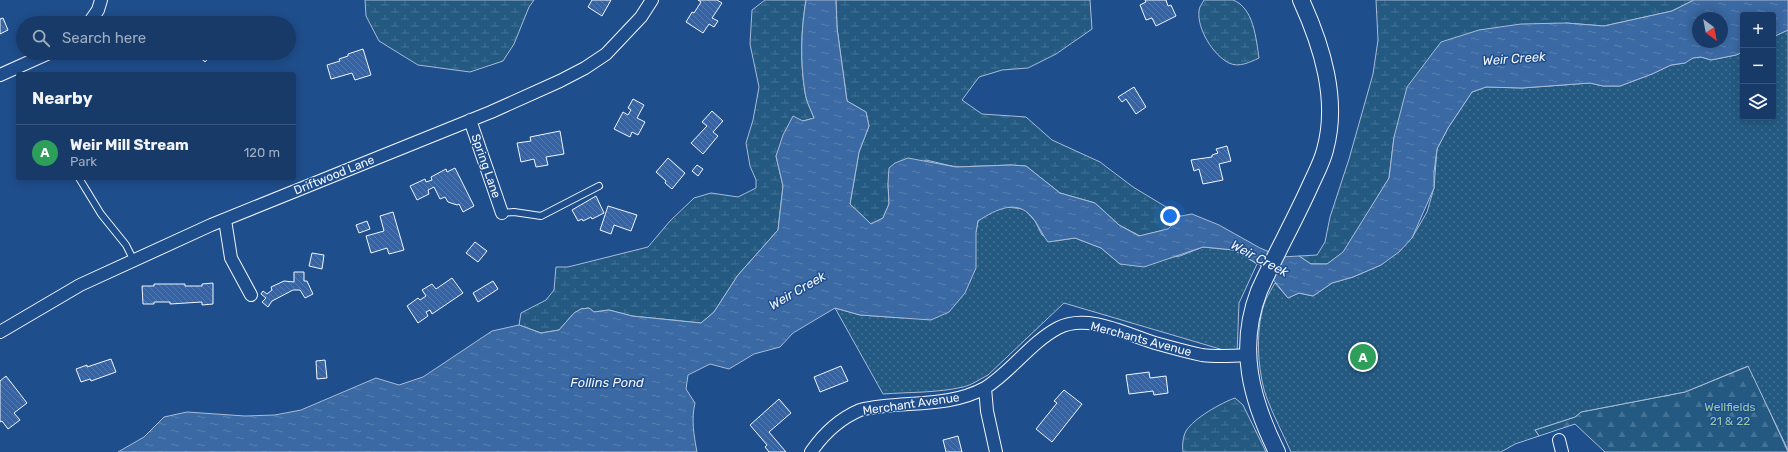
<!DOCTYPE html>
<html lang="en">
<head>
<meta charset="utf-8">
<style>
  :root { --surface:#173a69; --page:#20416f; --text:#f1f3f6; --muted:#9eadc0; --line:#36547d; --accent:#8c9099 }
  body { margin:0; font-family:Rubik,sans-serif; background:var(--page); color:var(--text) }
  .controls { position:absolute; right:12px; top:12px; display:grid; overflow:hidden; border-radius:4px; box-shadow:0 2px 10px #0003 }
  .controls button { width:36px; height:36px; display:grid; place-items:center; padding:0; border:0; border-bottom:1px solid var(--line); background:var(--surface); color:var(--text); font:20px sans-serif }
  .compass { position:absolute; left:1692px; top:12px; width:36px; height:36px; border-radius:50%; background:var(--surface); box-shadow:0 2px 10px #0003; rotate:148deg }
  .you { position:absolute; left:1170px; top:216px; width:14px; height:14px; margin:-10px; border:3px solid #fff; border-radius:50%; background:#1a73e8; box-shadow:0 0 0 6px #1a73e833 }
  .badge { display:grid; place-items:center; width:26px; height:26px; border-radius:50%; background:var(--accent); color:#fff; font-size:13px; font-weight:700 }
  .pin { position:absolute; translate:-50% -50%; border:2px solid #fff; box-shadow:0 1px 4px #0006 }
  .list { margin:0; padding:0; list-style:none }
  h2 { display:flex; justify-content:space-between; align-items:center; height:52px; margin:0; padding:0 16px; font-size:17px }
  h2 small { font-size:13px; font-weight:400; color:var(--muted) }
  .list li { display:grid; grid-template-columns:26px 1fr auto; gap:12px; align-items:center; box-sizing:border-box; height:56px; padding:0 16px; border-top:1px solid var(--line) }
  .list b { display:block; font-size:15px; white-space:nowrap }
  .list p { margin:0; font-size:13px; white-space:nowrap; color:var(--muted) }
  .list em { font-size:13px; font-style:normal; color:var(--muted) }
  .icon { flex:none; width:22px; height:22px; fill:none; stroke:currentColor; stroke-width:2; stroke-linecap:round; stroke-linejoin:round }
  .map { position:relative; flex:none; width:1788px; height:452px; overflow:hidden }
  .search { position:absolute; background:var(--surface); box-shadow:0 2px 10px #0003; left:16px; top:16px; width:280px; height:44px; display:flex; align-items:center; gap:10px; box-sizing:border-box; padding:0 14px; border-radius:22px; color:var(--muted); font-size:15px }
  .panel { position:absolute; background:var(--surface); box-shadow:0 2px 10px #0003; left:16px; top:72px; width:280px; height:108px; border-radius:4px }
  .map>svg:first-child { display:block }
  .forest { fill:url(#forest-firs); stroke:#a8bbd7 }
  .wetland { fill:url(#wetland-marsh); stroke:#a8bbd7 }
  .park { fill:url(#park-dots); stroke:#a8bbd7 }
  .water { fill:url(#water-ripples); stroke:#a8bbd7; fill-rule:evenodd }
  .building { fill:url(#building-back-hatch); stroke:#f2f6ff }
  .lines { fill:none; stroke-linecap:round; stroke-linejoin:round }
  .service-casing { stroke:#f2f6ff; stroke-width:8 }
  .minor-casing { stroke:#f2f6ff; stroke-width:14 }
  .secondary-casing { stroke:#f2f6ff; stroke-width:18 }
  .service { stroke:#1f4e8c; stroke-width:6 }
  .minor { stroke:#1f4e8c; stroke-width:12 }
  .secondary { stroke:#1f4e8c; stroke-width:16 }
  .labels { text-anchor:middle; stroke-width:3; stroke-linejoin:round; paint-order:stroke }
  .street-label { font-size:12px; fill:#f2f6ff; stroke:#1f4e8c }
  .park-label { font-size:12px; fill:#97c8a6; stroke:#1f4e8c }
  .water-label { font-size:13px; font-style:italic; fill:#f2f6ff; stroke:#1f4e8c }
</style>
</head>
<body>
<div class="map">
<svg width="1788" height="452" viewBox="0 0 1788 452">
  <defs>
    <pattern id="forest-firs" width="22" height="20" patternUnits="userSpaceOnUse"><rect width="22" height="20" fill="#245a82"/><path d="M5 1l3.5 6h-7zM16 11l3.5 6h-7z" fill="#447295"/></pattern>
    <pattern id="wetland-marsh" width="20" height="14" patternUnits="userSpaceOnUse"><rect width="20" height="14" fill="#245a82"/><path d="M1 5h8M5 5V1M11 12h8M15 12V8" fill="none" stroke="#447295"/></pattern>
    <pattern id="park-dots" width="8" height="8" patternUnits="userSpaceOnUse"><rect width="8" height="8" fill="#245a82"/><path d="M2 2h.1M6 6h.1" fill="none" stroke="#447295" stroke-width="1.8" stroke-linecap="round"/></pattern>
    <pattern id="water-ripples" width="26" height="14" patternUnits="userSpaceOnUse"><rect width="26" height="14" fill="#3b69a3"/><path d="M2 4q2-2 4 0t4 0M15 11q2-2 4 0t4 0" fill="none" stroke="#587fb1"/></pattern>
    <pattern id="building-back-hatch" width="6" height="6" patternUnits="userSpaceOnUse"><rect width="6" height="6" fill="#3563a3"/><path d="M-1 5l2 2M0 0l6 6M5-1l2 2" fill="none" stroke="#537ab1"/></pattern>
  </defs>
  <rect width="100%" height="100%" fill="#1f4e8c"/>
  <path class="forest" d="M1749,366l39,86h-183l-30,-28 -36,12 -4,-6 40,-13 6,-5 104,-20z"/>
  <path class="wetland" d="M365,0h169l-5,7 -15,37 -11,17 -33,11 -52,-7 -39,-24 -13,-25z
    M765,0h41c-5,30 -6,62 -1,92 1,9 6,18 9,26l-11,3 -27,35 7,30 -5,44 -40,45 -24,37 -13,11 -69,-7 -23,-6 -15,2 -5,-4 -8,1 -7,4 -15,17 -18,3 -22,-8 2,-12 25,-13 8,-10 2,-23h12l80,-20 22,-26 24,-23 17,-5 27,4 18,-9v-8l-6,-14 -4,-23 7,-23 6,-33 -9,-43 2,-34z
    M836,0h254l2,29 -36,25 -28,14 -26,2 -23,7 -17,23 20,14 44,3 26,23 48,22 33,25 48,29 -13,13 -28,7 -21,-11 -24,-22 -35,-10 -34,-27 -15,-1 -55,2 -30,-7 -38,23 1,21 -6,14 -12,6 -21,-20 9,-52 10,-26 -3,-14 -19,-11 -10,-73z
    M1204,0h29c21,8 23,39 26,58 -9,4 -20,10 -30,5 -16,-8 -32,-34 -30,-52 0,-4 3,-7 5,-11z
    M1376,0h318l-22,11 -68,15 -38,-3 -172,114 -5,41 -45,74 -17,12h-16l-12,-8 18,-1 8,-13 5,-25 19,-58 24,-85 5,-34z
    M1235,398l8,7 23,47h-83c-1,-6 0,-16 3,-21 8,-13 35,-28 49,-33z"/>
  <path class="park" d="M1788,30v420l-40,-84 -63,26 -104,20 -6,5 -40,13 4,6 -24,8 -14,8h-210c-8,-18 -18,-37 -25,-56 -9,-27 -11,-71 0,-97 3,-6 6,-11 9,-16l13,15 11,-5 14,3 19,-13 21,-6 28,-12 31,-27 15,-26 7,-24 3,-39 11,-21 24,-36 14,-5 36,1 68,-5 13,3h17l32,-12 19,-9 14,-2 7,-5 9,-1 10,3 25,-5 7,-3v65h30v-80z
    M1006,207l18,2 11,12 7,14 13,6 20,-3 26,10 19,16 60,-8 23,-9 31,3 23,14 -18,39 -2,51 -173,-51 -76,72c-8,4 -16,10 -25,12 -26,6 -54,5 -80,7l-48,-86 25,7 44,3 72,-86 2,-11 15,-10z"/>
  <path class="water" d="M806,0h30l1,28 10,73 19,11 3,14 -10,26 -9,52 21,20 12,-6 6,-14 -1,-21 1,-15 6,-5 13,-5 48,9 55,-2 15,1 34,27 35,10 24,22 20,11 29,-7 13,-13 11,-2 27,11 41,23 21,9 18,-1 12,8h16l16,-12 46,-74 5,-41 13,-50 34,-45 38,-12 42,-6 45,-1 38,3 68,-15 22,-11h94v30l-15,7v-22h-30v37l-7,3 -25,5 -10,-3 -8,1 -8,5 -14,2 -19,9 -32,12h-17l-13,-3 -68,5 -36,-1 -14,5 -24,36 -11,21 -3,23v16l-22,50 -13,14 -18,13 -28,12 -21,6 -19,13 -14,-3 -11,5 -25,-31 -29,-17 -31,-3 -59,20 -24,-3 -19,-16 -26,-10 -27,4c-5,-6 -8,-14 -13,-21 -16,-24 -38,-12 -57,0l-2,11v36l-11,25 -16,19 -18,8 -71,-5 -25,-7 -42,25 -13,14 -26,7 -25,15 -19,-5 -22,11 -2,14 9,14c-4,16 -1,33 2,49h-579l26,-15 20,-20 23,-5 58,4 30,-1 26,-5 75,-32 23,7 24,-8 69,-46 27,-6 22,8 18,-3 15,-17 7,-4 8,-1 5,4 15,-2 23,6 69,7 13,-11 24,-37 40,-45 5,-44 -7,-30 7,-21 10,-19 10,5 11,-3c-3,-8 -8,-17 -9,-26 -5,-30 -4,-62 1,-92zM1698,18h24v24h-24z"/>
  <path class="building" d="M592,0h19l-9,16 -14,-9z
    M698,0h19l5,3 -10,15 6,3 -4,6 -5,-3 -6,9 -17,-11 6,-10 2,1 7,-11z
    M1145,0h21l2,6 3,-1 5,11 -20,10 -4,-8 -6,2 -6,-15 6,-3z
    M3,18l5,12 -8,4v-15z
    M363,49l8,26 -16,5 -3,-7 -21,6 -4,-14 13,-4 -1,-2 9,-3v-2z
    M195,53h18l-8,9z
    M1134,87l12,20 -10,7 -10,-15 -4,3 -4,-5z
    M633,99l11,6 -7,13 8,4 -7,13 -6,-3 -2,5 -16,-8 9,-17 5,3 3,-5 -3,-2z
    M712,111l11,10 -10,11 5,4 -15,18 -12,-11 16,-17 -5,-4z
    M560,131l4,23 -18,3 2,8 -12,2 -2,-8 -13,3 -4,-19 14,-2 -1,-4z
    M1227,146l4,15 -12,3 4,16 -20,4 -4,-15 -5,2 -3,-11 21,-3v-2l6,-2 -2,-4z
    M668,158l17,15 -13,16 -7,-6 1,-2 -10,-9z
    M697,165l6,4 -5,7 -6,-5z
    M455,168l19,38 -11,6 -4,-8 -2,1 -9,-3 -3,-5 -5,2 -6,-12 -6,3 1,4 -12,6 -7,-14 15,-7 1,3 6,-2 -1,-3 15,-8 1,3z
    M596,196l8,17 -12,6 -1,-2 -8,4 -1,-2 -4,2 -6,-11z
    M608,206l29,9 -6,16 -17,-6 -3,9 -11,-4z
    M393,212l11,38 -15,4 -2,-6 -16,5 -5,-17 18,-5 -4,-15z
    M367,221l3,8 -11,4 -3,-8z
    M475,242l12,9 -9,11 -12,-9z
    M312,253l12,2 -2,14 -13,-3z
    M294,272h10v9h3l6,13 -8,4 -5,-8h-7l-21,11 -4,6 -6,-5 4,-4 -5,-4 2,-3 4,3 5,-4 -1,-3 13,-6 10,1z
    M452,278l11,15 -31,21 -2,-4 -4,2 2,4 -10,7 -11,-17 11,-8 2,2 6,-4 -4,-6 10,-6 4,5z
    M493,281l5,8 -20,13 -5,-9z
    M213,283v21l-11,1v-3l-32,2v-2h-16v2h-11l-1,-18h12v-2h31v2h17v-2z
    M111,359l5,13 -25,9 -1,-2 -9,3 -5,-13 11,-4v2z
    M325,360l2,18 -10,1 -1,-18z
    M841,366l7,15 -28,11 -6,-15z
    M1149,372l1,6 16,-2 2,17 -14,2 -1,-4 -24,3 -3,-19z
    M6,376l21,27 -13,10 6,7 -12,9 -6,-8 -2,1v-41z
    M1064,390l18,14 -30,38 -16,-13 21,-26 -3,-2z
    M779,399l12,14 -22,19 17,20h-17l-4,-5 2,-2 -17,-20z
    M958,436l4,16h-16l-3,-12z"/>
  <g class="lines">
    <g class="service-casing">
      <path id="service" d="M79,178l22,36 25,31 8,16
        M502,213l12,-1 27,4 58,-30"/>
    </g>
    <g class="minor-casing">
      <path id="minor" d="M89,23l9,-13 3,-10
        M0,75l49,-22
        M470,120l32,93
        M225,220l6,38 20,37
        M0,332l80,-47 131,-60 280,-113 69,-31 25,-13 21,-14 35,-37 11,-17
        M985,388c27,-17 45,-45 73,-60 29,-15 68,6 97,15 15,4 32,9 47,12 15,2 30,1 46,0
        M1559,440l3,12
        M811,452c13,-19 28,-33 49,-42 42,-10 86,-1 125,-22l2,23 9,41"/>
    </g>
    <g class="secondary-casing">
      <path id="secondary" d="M1277,452c-26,-53 -40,-104 -18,-161 16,-36 36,-71 52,-107 5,-11 11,-22 14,-34 14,-50 -3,-104 -24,-150"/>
    </g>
    <use href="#service" class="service"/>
    <use href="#minor" class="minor"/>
    <use href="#secondary" class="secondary"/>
  </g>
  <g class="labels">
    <g class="street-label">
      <text transform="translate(486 166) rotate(71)" y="4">Spring Lane</text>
      <text transform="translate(334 175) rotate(-22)" y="4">Driftwood Lane</text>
      <text transform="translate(1141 339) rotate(15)" y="4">Merchants Avenue</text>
      <text transform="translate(911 404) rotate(-8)" y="4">Merchant Avenue</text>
    </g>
    <g class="park-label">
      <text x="1730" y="411">Wellfields<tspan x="1730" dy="14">21 &amp; 22</tspan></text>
    </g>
    <g class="water-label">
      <text transform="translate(1514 58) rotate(-4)" y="5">Weir Creek</text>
      <text transform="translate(1260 258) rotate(28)" y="5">Weir Creek</text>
      <text transform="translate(797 290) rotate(-30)" y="5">Weir Creek</text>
      <text x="607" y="387">Follins Pond</text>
    </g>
  </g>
</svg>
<div class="controls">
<button>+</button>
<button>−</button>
<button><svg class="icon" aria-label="layers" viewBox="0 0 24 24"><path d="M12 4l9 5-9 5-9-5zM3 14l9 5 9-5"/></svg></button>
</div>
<svg class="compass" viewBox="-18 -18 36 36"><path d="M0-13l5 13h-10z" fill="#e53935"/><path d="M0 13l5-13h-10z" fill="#9eadc0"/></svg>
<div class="you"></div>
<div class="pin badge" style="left:1363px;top:357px;background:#2e9e5b">A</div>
<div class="search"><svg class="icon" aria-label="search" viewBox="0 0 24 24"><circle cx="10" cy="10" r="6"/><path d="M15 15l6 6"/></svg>Search here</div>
<section class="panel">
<h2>Nearby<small></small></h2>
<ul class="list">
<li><span class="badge" style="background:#2e9e5b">A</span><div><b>Weir Mill Stream</b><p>Park</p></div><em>120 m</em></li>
</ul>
</section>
</div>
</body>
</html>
